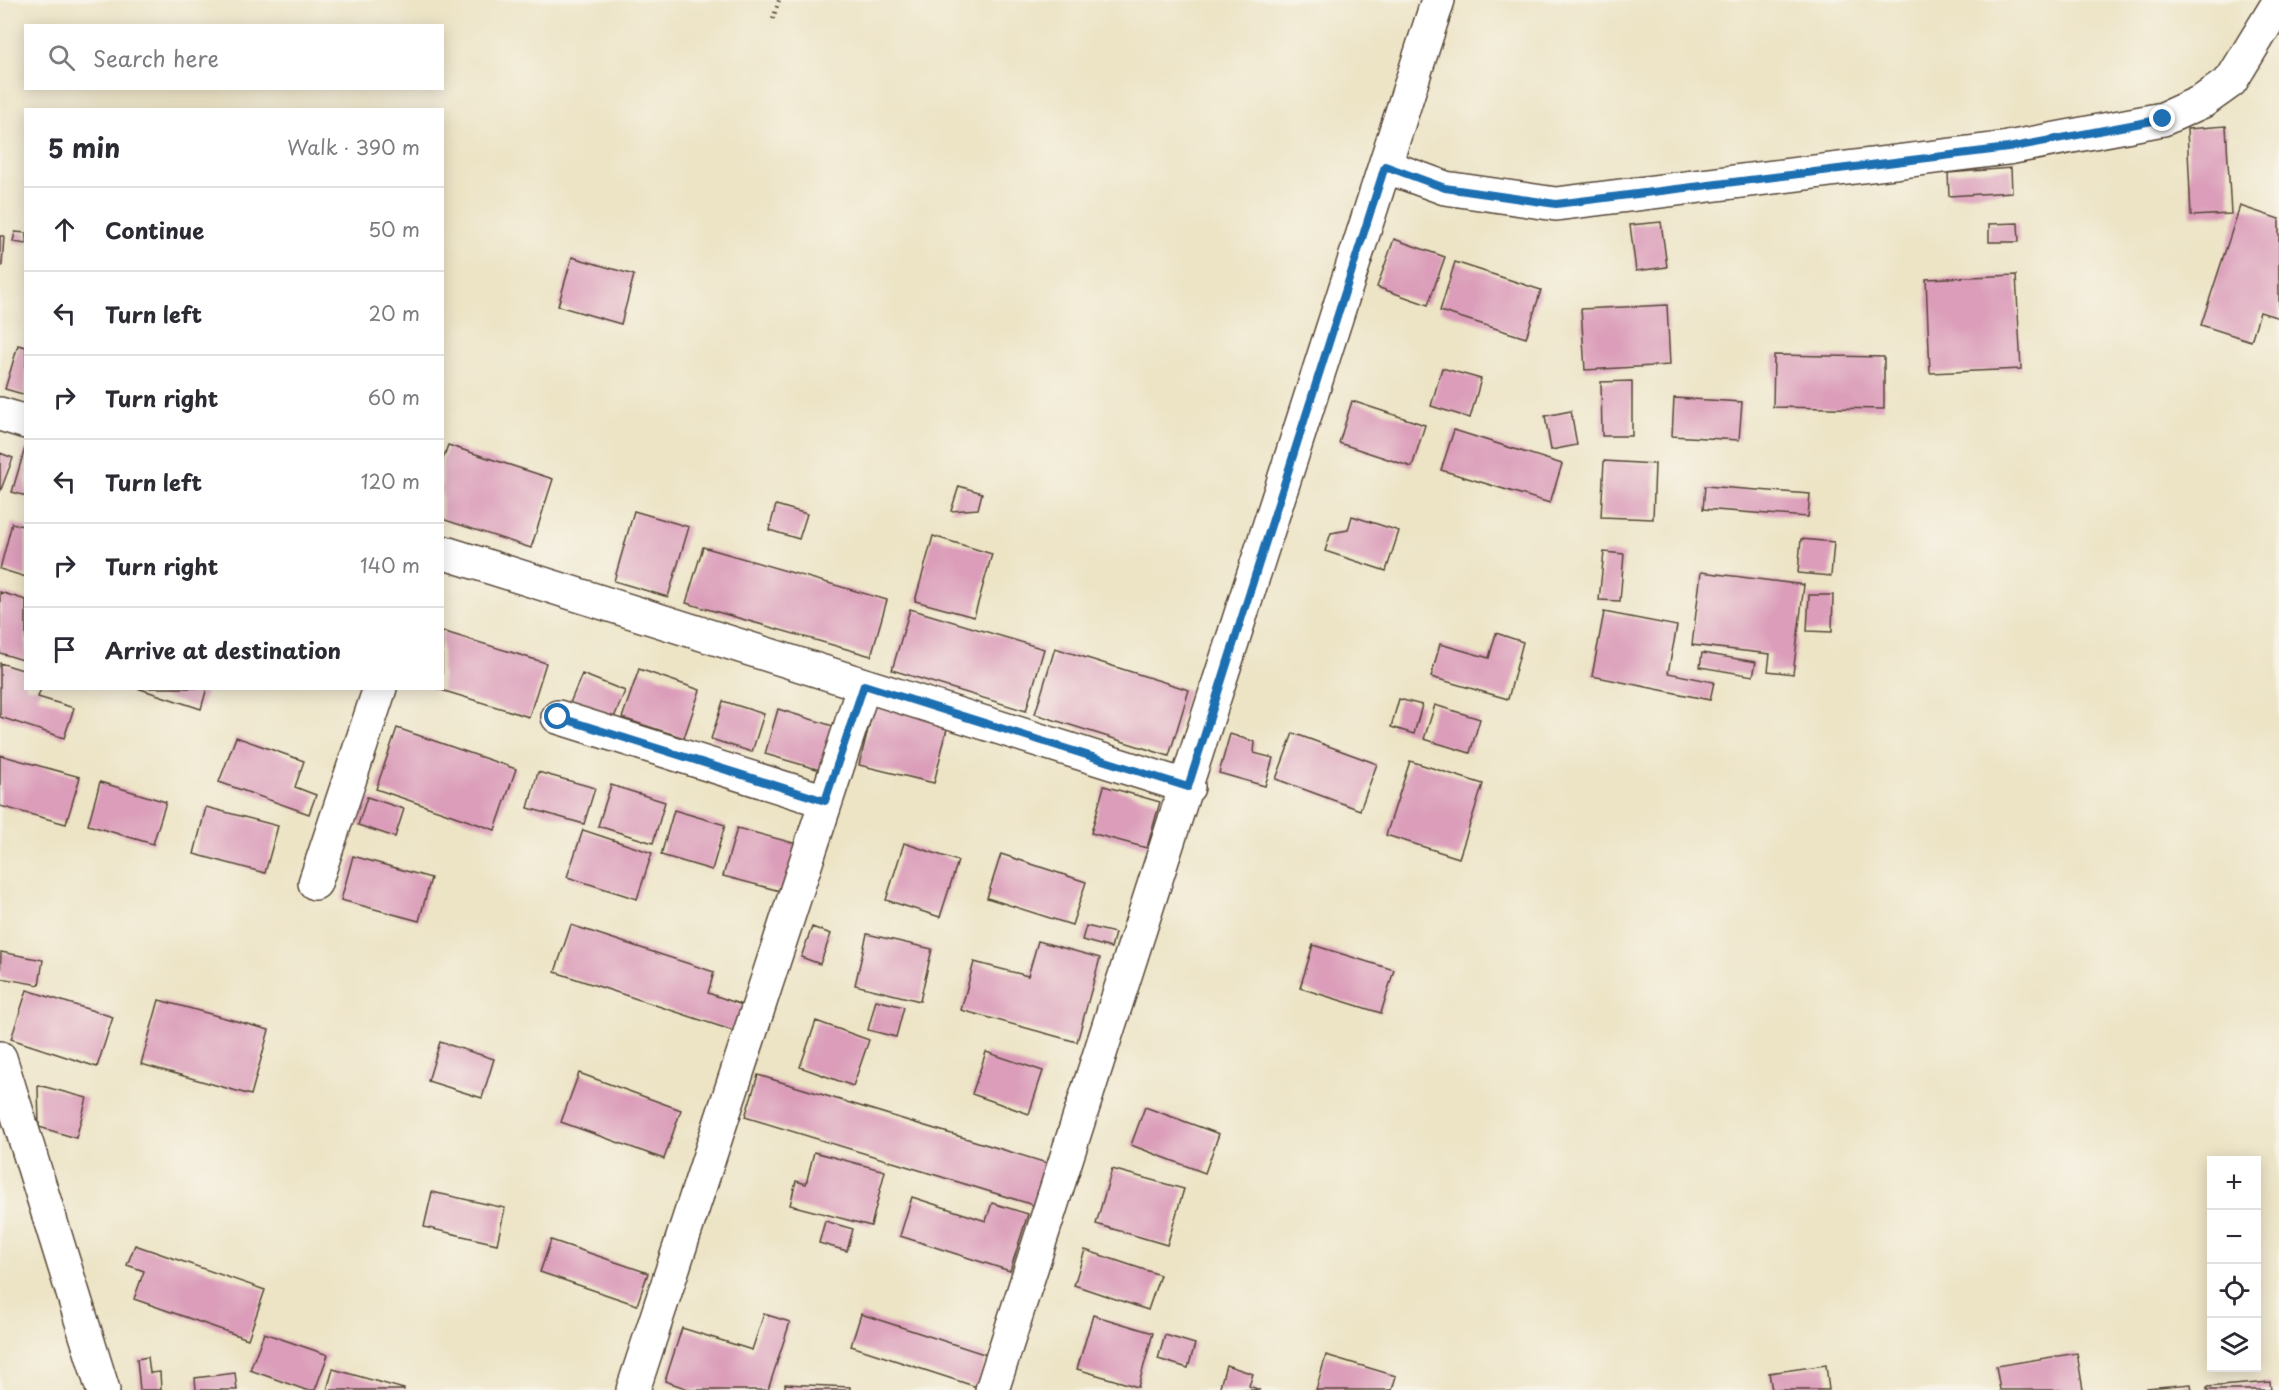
<!DOCTYPE html>
<html lang="en">
<head>
<meta charset="utf-8">
<style>
  :root { --surface:#fff; --page:#f2f2f3; --text:#2b2b33; --muted:#7c7c81; --line:#e1e1e2 }
  body { margin:0; font-family:"Playpen Sans",sans-serif; background:var(--page); color:var(--text) }
  .controls { position:absolute; right:18px; bottom:18px; display:grid; overflow:hidden; border-radius:0px; box-shadow:0 3px 15px #0003 }
  .controls button { width:54px; height:54px; display:grid; place-items:center; padding:0; border:0; border-bottom:2px solid var(--line); background:var(--surface); color:var(--text); font:30px sans-serif }
  .stop { position:absolute; width:18px; height:18px; margin:-14px; border:4px solid #1f6fb2; border-radius:50%; background:#fff }
  .stop.end { background:#1f6fb2; border-color:#fff; box-shadow:0 2px 6px #0008 }
  .list { margin:0; padding:0; list-style:none }
  h2 { display:flex; justify-content:space-between; align-items:center; height:78px; margin:0; padding:0 24px; font-size:26px }
  h2 small { font-size:20px; font-weight:400; color:var(--muted) }
  .list li { display:grid; grid-template-columns:39px 1fr auto; gap:18px; align-items:center; box-sizing:border-box; height:84px; padding:0 24px; border-top:2px solid var(--line) }
  .list b { display:block; font-size:22px; white-space:nowrap }
  .list em { font-size:20px; font-style:normal; color:var(--muted) }
  .icon { flex:none; width:33px; height:33px; fill:none; stroke:currentColor; stroke-width:2; stroke-linecap:round; stroke-linejoin:round }
  .map { position:relative; flex:none; width:2279px; height:1390px; overflow:hidden }
  .search { position:absolute; background:var(--surface); box-shadow:0 3px 15px #0003; left:24px; top:24px; width:420px; height:66px; display:flex; align-items:center; gap:15px; box-sizing:border-box; padding:0 21px; border-radius:0px; color:var(--muted); font-size:22px }
  .panel { position:absolute; background:var(--surface); box-shadow:0 3px 15px #0003; left:24px; top:108px; width:420px; height:582px; border-radius:0px }
  .map>svg:first-child { display:block }
  .building { fill:#db9db9 }
  .lines { fill:none; stroke-linecap:round; stroke-linejoin:round }
  .minor-casing { stroke:#564637; stroke-width:36 }
  .path { stroke:#564637; stroke-width:4; stroke-dasharray:1.5 4.5; stroke-linecap:butt }
  .minor { stroke:#fff; stroke-width:33 }
  .route { stroke:#1f6fb2; stroke-width:8 }
</style>
</head>
<body>
<div class="map">
<svg width="2279" height="1390" viewBox="0 0 2279 1390">
  <rect width="100%" height="100%" fill="#f7f3e8"/>
  <filter id="ink" filterUnits="userSpaceOnUse"><feTurbulence type="fractalNoise" baseFrequency=".0167" numOctaves="2"/><feDisplacementMap in="SourceGraphic" scale="12" xChannelSelector="R" yChannelSelector="G"/><feConvolveMatrix kernelMatrix="1 2 1 2 8 2 1 2 1" color-interpolation-filters="sRGB"/></filter>
  <filter id="wash" filterUnits="userSpaceOnUse"><feTurbulence type="fractalNoise" baseFrequency=".008" numOctaves="4" result="noise"/><feDisplacementMap in="SourceGraphic" scale="24" xChannelSelector="R" yChannelSelector="G"/><feGaussianBlur stdDeviation="1.35" result="paint"/><feColorMatrix in="noise" values="0 0 0 0 0 0 0 0 0 0 0 0 0 0 0 0 0 1.4 0 .05"/><feComposite in="paint" operator="in"/></filter>
  <g filter="url(#wash)">
    <rect width="100%" height="100%" fill="#ede4c6"/>
    <g id="blocks">
      <path class="building" d="M2226,126l5,88 -40,2 -4,-87z
        M2011,168l1,24 -63,4 -1,-23z
        M2240,206l39,13v99l-19,-6 -9,29 -50,-16z
        M1661,222l6,45 -31,4 -6,-46z
        M2018,223l1,19h-30v-18z
        M15,232l11,1v11l-13,-2z
        M0,236h4l-2,30h-2z
        M1394,239l51,18 -17,48 -51,-18z
        M572,257l62,18 -13,49 -63,-18z
        M1455,262l86,28 -15,48 -86,-27z
        M2016,275l5,94 -91,4 -4,-94z
        M1667,305l3,60 -85,5 -4,-61z
        M18,345l8,2v48l-21,-6z
        M1774,355l110,2v52l-111,-2z
        M1442,368l39,11 -11,39 -39,-12z
        M1632,381v55h-30l-1,-54z
        M1674,398l68,4 -3,38 -67,-4z
        M1352,401l73,24 -13,42 -73,-24z
        M1571,411l6,34 -26,5 -6,-34z
        M1454,430l108,34 -12,39 -109,-33z
        M448,445l105,34 -22,69 -89,-29v-57z
        M25,448h1v48l-14,-4z
        M0,453l13,5 -13,34z
        M1604,461l51,3 -2,55 -52,-2z
        M959,486l23,7 -4,16 -27,2z
        M1705,486l105,8 -2,23 -105,-8z
        M776,505l31,9 -8,25 -30,-9z
        M634,511l55,16 -21,70 -54,-16z
        M1352,516l47,15 -13,40 -61,-20 6,-18 17,-3z
        M12,523l14,4v50l-26,-8z
        M933,536l59,18 -18,63 -59,-16z
        M1801,539l33,3 -3,34 -33,-3z
        M703,547l184,53 -16,56 -185,-53z
        M1604,552l20,2 -4,47 -21,-1z
        M1701,572l103,13 -11,89 -25,-3 2,-17 -78,-9z
        M0,592l26,8v61l-26,-8z
        M1809,595h24l-1,37 -25,-1z
        M910,609l134,40 -18,62 -134,-41z
        M1604,612l73,14 -9,47 46,9 -4,18 -118,-24z
        M442,631l104,32 -17,54 -91,-28 4,-1z
        M1496,633l27,9 -15,57 -77,-22 9,-33 49,14z
        M1055,648l134,42 -20,66 -134,-42z
        M1702,653l54,9 -3,14 -53,-9z
        M0,663l26,8v17h15l-3,9 36,11 -10,30 -64,-21z
        M639,669l61,21 -16,48 -62,-20z
        M582,674l43,17 -12,29 -43,-17z
        M137,688h70l-6,21z
        M876,698l74,18 -16,67 -75,-18z
        M1399,699l23,6 -8,29 -23,-7z
        M723,701l41,13 -12,38 -41,-13z
        M1435,705l45,14 -10,34 -46,-14z
        M778,709l55,17 -13,44 -55,-16z
        M397,728l119,41 -21,61 -119,-41z
        M1293,733l84,31 -17,46 -84,-31z
        M1230,734l25,8 -1,11 19,5 -8,28 -46,-13z
        M236,737l68,24 -9,26 21,8 -7,19 -90,-32z
        M0,755l80,22 -14,47 -66,-18z
        M1410,761l73,23 -24,74 -73,-23z
        M538,772l57,16 -11,36 -56,-16z
        M100,782l66,20 -13,42 -65,-19z
        M611,785l54,17 -12,41 -55,-17z
        M1104,786l56,16 -13,46 -56,-15z
        M367,797l37,12 -9,28 -37,-12z
        M206,807l72,19 -13,47 -71,-19z
        M674,810l51,15 -13,45 -51,-15z
        M737,828l60,16 -13,48 -61,-16z
        M583,830l69,23 -15,46 -70,-22z
        M904,843l54,18 -18,56 -54,-17z
        M1001,854l85,28 -14,43 -85,-27z
        M353,856l78,22 -12,43 -78,-21z
        M571,925l143,47 -6,21 37,13 -8,26 -182,-60z
        M1086,926l29,7 -4,15 -29,-8z
        M812,927l19,7 -11,30 -19,-7z
        M867,934l65,15 -12,52 -65,-16z
        M1038,941l62,17 -23,84 -116,-32 13,-48 54,14z
        M1313,945l81,25 -13,43 -81,-25z
        M1,952l42,8 -4,25 -39,-7z
        M27,990l86,27 -16,50 -86,-28z
        M159,1000l110,30 -18,65 -110,-31z
        M876,1000l28,7 -8,30 -28,-7z
        M816,1021l53,19 -16,46 -53,-19z
        M440,1042l54,17 -12,39 -54,-17z
        M986,1052l57,19 -14,43 -57,-20z
        M579,1073l102,37 -17,49 -103,-37z
        M758,1075l292,89 -13,42 -292,-89z
        M38,1085l49,13 -11,40 -37,-11z
        M1145,1107l74,27 -14,39 -74,-28z
        M814,1152l71,19 -14,55 -81,-21 6,-24 10,3z
        M1112,1169l72,20 -17,56 -71,-21z
        M432,1192l73,16 -8,36 -73,-17z
        M912,1197l74,24 6,-18 36,11 -18,57 -110,-35z
        M825,1221l28,8 -6,22 -28,-8z
        M551,1240l97,33 -11,32 -97,-33z
        M135,1245l130,45 -17,49 -114,-40 10,-28 -17,-6z
        M1085,1250l75,25 -12,35 -74,-25z
        M764,1314l26,8 -22,68h-77l-26,-9 17,-53 70,22z
        M861,1314l126,41 -10,32 -126,-41z
        M1093,1315l60,18 -15,54 -61,-18z
        M264,1333l64,22 -13,35h-9l-56,-20z
        M1165,1335l30,9 -7,24 -30,-9z
        M2077,1353l6,37h-83l-4,-24z
        M1326,1355l70,21 -4,14h-76z
        M148,1357l2,16 10,-1 1,18h-21l-3,-31z
        M1226,1365l27,9 -4,12 11,4h-41z
        M1826,1365l3,25h-57l-3,-17z
        M333,1369l71,20v1h-77z
        M235,1373l2,17h-41l-1,-12z
        M2270,1382l1,8h-64v-3z
        M785,1384l65,3v3h-65z
        M2191,1384l1,6h-45v-2z"/>
    </g>
  </g>
  <g filter="url(#ink)">
    <use href="#blocks" fill-opacity="0" stroke="#564637" stroke-width="1.5"/>
    <g class="lines">
      <g class="minor-casing">
        <path id="minor" d="M1385,166l60,22 111,16 452,-56 155,-29 40,-18 28,-20 48,-79
          M0,414l26,8
          M442,552l746,235
          M558,717l267,84
          M315,883l65,-195
          M0,1058l103,332
          M633,1390l231,-705
          M992,1390l446,-1390"/>
      </g>
      <path class="path" d="M773,19l6,-19"/>
      <use href="#minor" class="minor"/>
    </g>
  </g>
  <g class="lines" filter="url(#ink)">
    <path class="route" d="M558,717l267,84 39,-116 324,102 197,-621 60,22 111,16 452,-56 155,-29"/>
  </g>
</svg>
<div class="controls">
<button>+</button>
<button>−</button>
<button><svg class="icon" aria-label="locate" viewBox="0 0 24 24"><circle cx="12" cy="12" r="6"/><path d="M12 2v4M12 18v4M2 12h4M18 12h4"/></svg></button>
<button><svg class="icon" aria-label="layers" viewBox="0 0 24 24"><path d="M12 4l9 5-9 5-9-5zM3 14l9 5 9-5"/></svg></button>
</div>
<div class="stop" style="left:558px;top:717px"></div>
<div class="stop end" style="left:2163px;top:119px"></div>
<div class="search"><svg class="icon" aria-label="search" viewBox="0 0 24 24"><circle cx="10" cy="10" r="6"/><path d="M15 15l6 6"/></svg>Search here</div>
<section class="panel">
<h2>5 min<small>Walk · 390 m</small></h2>
<ul class="list">
<li><svg class="icon" aria-label="ahead" viewBox="0 0 24 24"><path d="M12 20V5M6 11l6-6 6 6"/></svg><div><b>Continue</b></div><em>50 m</em></li>
<li><svg class="icon" aria-label="left" viewBox="0 0 24 24"><path d="M17 20v-9H6M10 6l-5 5 5 5"/></svg><div><b>Turn left</b></div><em>20 m</em></li>
<li><svg class="icon" aria-label="right" viewBox="0 0 24 24"><path d="M7 20v-9h11M14 6l5 5-5 5"/></svg><div><b>Turn right</b></div><em>60 m</em></li>
<li><svg class="icon" aria-label="left" viewBox="0 0 24 24"><path d="M17 20v-9H6M10 6l-5 5 5 5"/></svg><div><b>Turn left</b></div><em>120 m</em></li>
<li><svg class="icon" aria-label="right" viewBox="0 0 24 24"><path d="M7 20v-9h11M14 6l5 5-5 5"/></svg><div><b>Turn right</b></div><em>140 m</em></li>
<li><svg class="icon" aria-label="arrive" viewBox="0 0 24 24"><path d="M6 21V4h12l-3 4 3 4H6"/></svg><div><b>Arrive at destination</b></div></li>
</ul>
</section>
</div>
</body>
</html>
